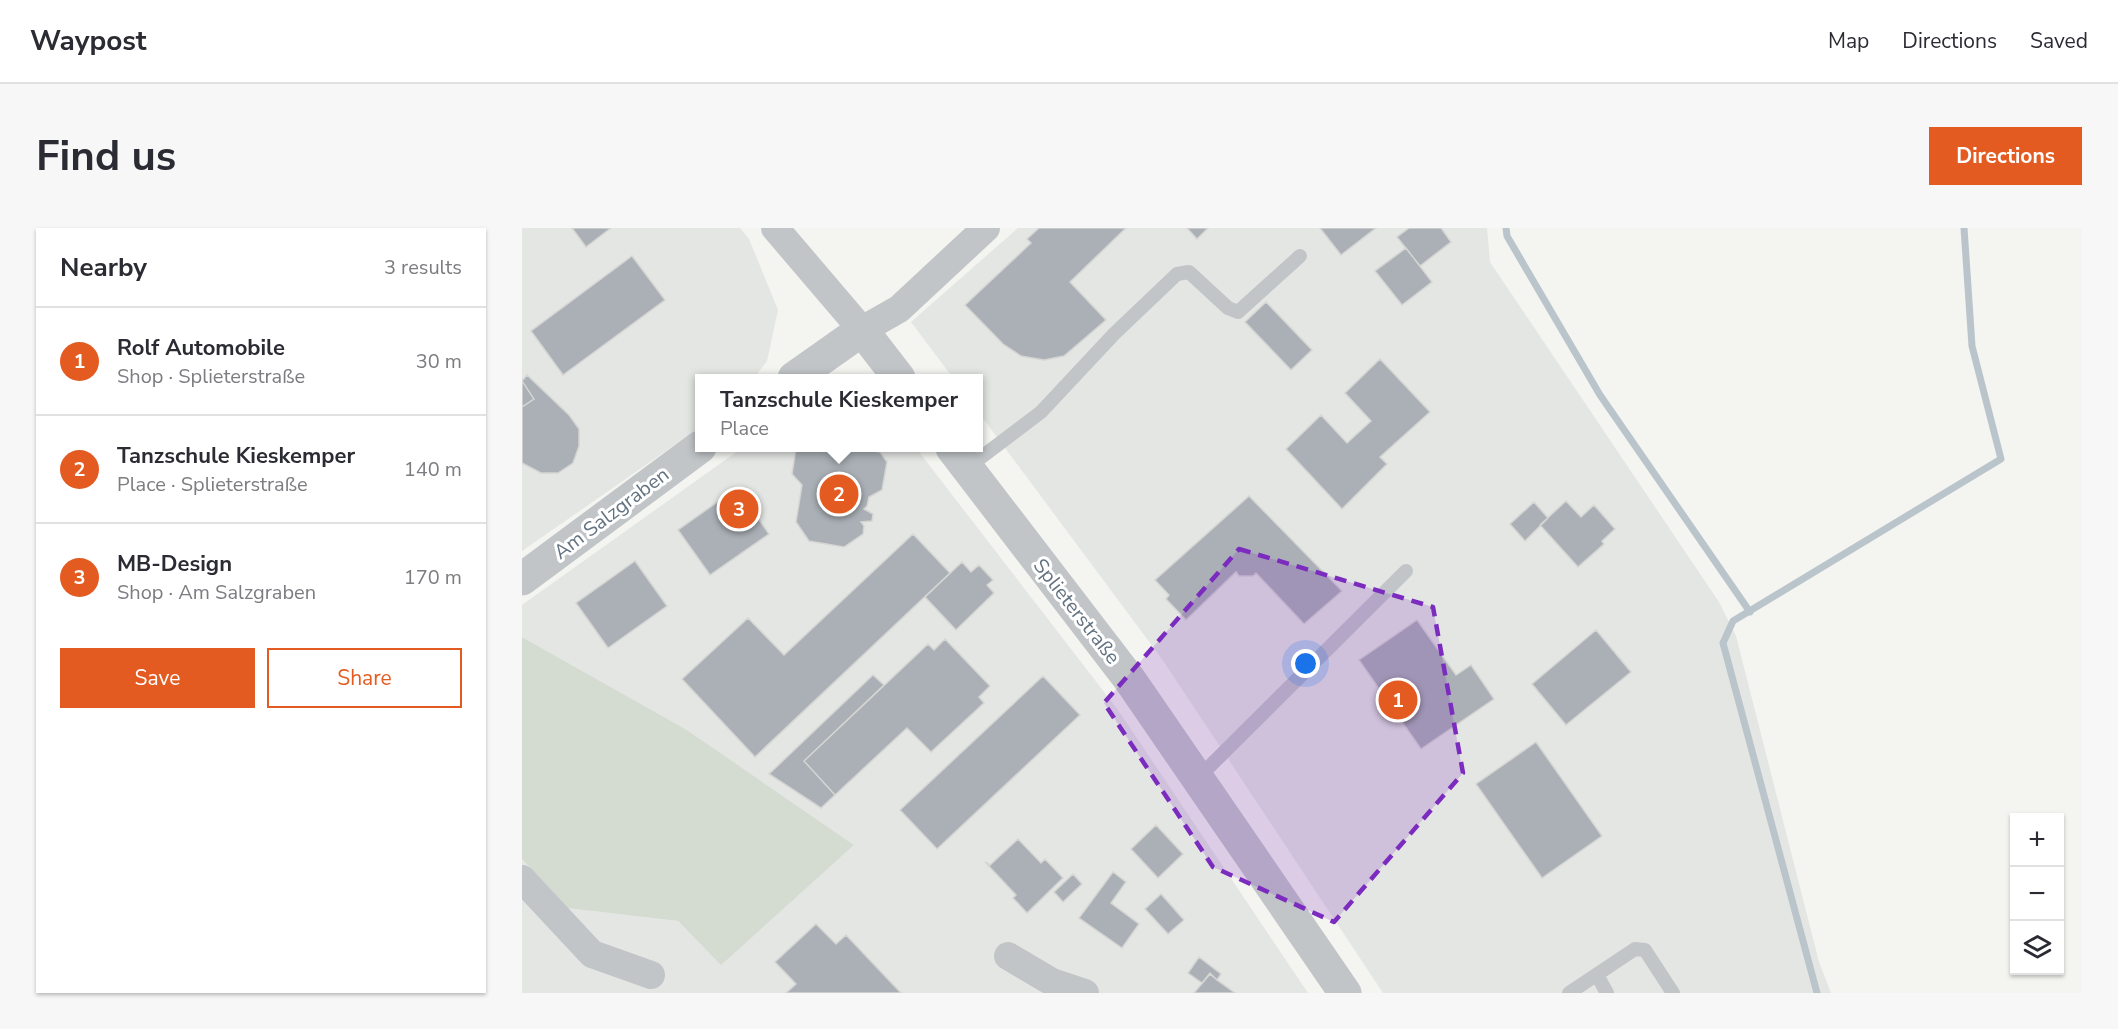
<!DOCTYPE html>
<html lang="en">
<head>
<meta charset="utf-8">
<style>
  :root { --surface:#fff; --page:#f7f7f7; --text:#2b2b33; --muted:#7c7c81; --line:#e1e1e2; --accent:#e45b21 }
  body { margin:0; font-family:"Nunito Sans",sans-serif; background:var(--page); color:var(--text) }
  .controls { position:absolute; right:18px; bottom:18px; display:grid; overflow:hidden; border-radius:0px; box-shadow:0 2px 4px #0004 }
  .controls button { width:54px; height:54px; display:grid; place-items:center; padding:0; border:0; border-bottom:2px solid var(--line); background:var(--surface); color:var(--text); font:30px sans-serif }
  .you { position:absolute; left:784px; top:436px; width:21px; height:21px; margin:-15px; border:4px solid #fff; border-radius:50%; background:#1a73e8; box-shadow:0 0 0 9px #1a73e833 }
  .badge { display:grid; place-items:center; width:39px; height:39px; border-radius:50%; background:var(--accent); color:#fff; font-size:20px; font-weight:700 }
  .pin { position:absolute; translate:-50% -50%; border:3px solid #fff; box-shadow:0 2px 6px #0006 }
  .popup { position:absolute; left:173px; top:146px; width:288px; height:78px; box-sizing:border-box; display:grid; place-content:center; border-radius:0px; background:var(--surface); filter:drop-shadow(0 2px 4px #0005); font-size:20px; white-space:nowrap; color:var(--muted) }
  .popup b { font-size:22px; color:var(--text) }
  .popup::after { content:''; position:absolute; left:50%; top:100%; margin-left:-12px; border:12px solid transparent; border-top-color:var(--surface) }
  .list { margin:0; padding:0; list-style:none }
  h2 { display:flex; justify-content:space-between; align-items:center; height:78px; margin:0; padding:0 24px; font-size:26px }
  h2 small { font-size:20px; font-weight:400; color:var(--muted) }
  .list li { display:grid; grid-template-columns:39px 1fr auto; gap:18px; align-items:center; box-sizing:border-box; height:108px; padding:0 24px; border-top:2px solid var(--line) }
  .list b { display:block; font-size:22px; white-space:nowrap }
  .list p { margin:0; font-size:20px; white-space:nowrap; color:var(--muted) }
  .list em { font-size:20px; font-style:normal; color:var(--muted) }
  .actions { display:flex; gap:12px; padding:18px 24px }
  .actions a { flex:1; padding:14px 0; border:2px solid var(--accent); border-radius:0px; text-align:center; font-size:21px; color:var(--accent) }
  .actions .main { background:var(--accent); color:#fff }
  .icon { flex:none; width:33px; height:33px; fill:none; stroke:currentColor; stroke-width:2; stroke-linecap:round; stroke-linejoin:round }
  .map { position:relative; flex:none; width:1560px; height:765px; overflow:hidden; border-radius:0px }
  header { display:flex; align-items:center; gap:36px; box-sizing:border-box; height:84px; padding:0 30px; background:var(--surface); border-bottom:2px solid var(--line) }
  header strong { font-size:28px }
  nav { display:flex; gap:33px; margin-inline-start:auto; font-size:21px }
  .intro { display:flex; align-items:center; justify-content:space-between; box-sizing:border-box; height:144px; padding:0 36px }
  h1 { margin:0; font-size:42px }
  .button { padding:15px 27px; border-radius:0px; background:var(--accent); color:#fff; font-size:21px; font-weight:700 }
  main { display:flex; gap:36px; padding:0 36px }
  aside { flex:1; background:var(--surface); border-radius:0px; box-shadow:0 2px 4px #0004 }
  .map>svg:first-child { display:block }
  .built { fill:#e4e6e4 }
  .green { fill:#d4dbd1 }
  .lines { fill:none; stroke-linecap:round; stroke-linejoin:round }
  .stream { stroke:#bac5cb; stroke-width:7 }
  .building { fill:#aab0b6; stroke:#d5d5d3; stroke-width:1.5 }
  .service { stroke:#c1c5c8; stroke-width:14 }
  .minor { stroke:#c1c5c8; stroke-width:28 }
  .tertiary { stroke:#c1c5c8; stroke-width:33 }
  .marked { fill:#7b2cbf; fill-opacity:0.2; stroke:#7b2cbf; stroke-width:4.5; stroke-dasharray:12 8; stroke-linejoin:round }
  .labels { text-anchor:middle; stroke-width:6; stroke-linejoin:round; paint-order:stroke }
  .street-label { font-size:20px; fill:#637281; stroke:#fff }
</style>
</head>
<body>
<header>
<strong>Waypost</strong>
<nav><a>Map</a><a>Directions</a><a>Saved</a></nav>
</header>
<div class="intro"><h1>Find us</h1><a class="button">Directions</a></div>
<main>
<aside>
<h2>Nearby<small>3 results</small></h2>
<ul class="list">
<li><span class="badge">1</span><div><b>Rolf Automobile</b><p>Shop · Splieterstraße</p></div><em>30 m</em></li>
<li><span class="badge">2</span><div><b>Tanzschule Kieskemper</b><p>Place · Splieterstraße</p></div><em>140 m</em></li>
<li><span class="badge">3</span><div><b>MB-Design</b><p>Shop · Am Salzgraben</p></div><em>170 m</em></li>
</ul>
<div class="actions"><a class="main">Save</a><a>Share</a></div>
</aside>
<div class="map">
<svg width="1560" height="765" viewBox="0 0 1560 765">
  <rect width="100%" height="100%" fill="#f4f4f0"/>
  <path class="built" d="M0,0h218l9,11 29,71 -11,51 -13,17h-54l-1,50 -177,123z
    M496,0h469l3,34 229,340 17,34 83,326 12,31h-448l-221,-334 -183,-246v-35h-26l-42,-56z
    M220,220h174l202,262 190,283h-786v-134l45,49 111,13 43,43 133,-119 -167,-115 -165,-93v-32z"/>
  <path class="green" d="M0,409l165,93 167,115 -133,120 -43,-44 -111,-13 -45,-49z"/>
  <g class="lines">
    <path class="stream" d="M984,0l1,8 93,159 150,217
      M1295,765l-94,-350 10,-22 268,-162 -29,-113 -8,-118"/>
  </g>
  <path class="building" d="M50,0h39l-25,19z
    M517,0h87l-56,54 36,38 -42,36 -20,4 -23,-4 -18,-12 -38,-39 66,-62 -4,-4z
    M665,0h21l-11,11z
    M798,0h56l-35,27z
    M887,0h32l10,14 -31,24 -23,-29z
    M884,20l26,34 -30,23 -27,-34z
    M110,28l33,44 -102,75 -32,-44z
    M744,74l46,48 -21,20 -46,-48z
    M858,131l50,53 -50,45 7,7 -45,45 -56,-60 35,-34 26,28 24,-22 -26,-28z
    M5,147l42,40 10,14v17l-6,17 -15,10h-17l-19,-10v-56l12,-8 -12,-18z
    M0,153l12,18 -12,8z
    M274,220h59l25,4 7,10 -5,28 -13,7 -2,9 -3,3 9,5 -1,7 -11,1 3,4 -1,8 -19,13 -35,-6 -13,-19 6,-37 -10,-11z
    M215,260l32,46 -59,41 -32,-45z
    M727,268l93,95 -38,33 -48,-51 -3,3h-14l-3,-4 -50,48 -20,-21 3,-4 -14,-15z
    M1044,273l15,16 13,-12 21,24 -13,12 2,3 -26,23 -38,-42z
    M1012,274l14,16 -23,23 -15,-17z
    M391,306l37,39 -195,184 -73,-78 66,-61 36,37z
    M113,333l32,45 -59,42 -32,-45z
    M440,334l9,10 8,-7 14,15 -6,5 7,8 -38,37 -31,-33z
    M895,392l39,55 15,-10 23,34 -73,50 -62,-89z
    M1074,402l35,42 -65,53 -34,-41z
    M423,411l45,47 -11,11 5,6 -53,49 -24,-24 -72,67 -31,-34 124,-117 6,6z
    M351,447l11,10 -80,76 31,34 -14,13 -52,-34z
    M521,448l37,39 -143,134 -37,-39z
    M1014,514l66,94 -60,42 -66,-94z
    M634,597l27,29 -25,24 -27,-29z
    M496,611l23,24 4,-4 18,19 -36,35 -14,-15 3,-3 -31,-33 5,3z
    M591,644l13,10 -15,21 28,21 -17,24 -43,-30z
    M551,646l9,10 -19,18 -9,-10z
    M639,666l23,26 -16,14 -23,-25z
    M294,696l20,20 10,-9 55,58h-115l10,-9 -21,-22z
    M677,729l22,17 -4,6 -7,-7 -8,10 -14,-10z
    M688,746l7,6 18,13h-41z"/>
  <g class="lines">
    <path class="service" d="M445,240l74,-56 73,-78 63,-60 12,-2 39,36 10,4 62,-56
      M676,550l208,-207
      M1075,747l10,18
      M1047,765l66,-44 10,1 28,43"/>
    <path class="minor" d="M253,0l87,102 37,-21 87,-81
      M0,651l70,75 59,21
      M486,728l44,26 33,11"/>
    <path class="tertiary" d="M272,150l68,-48 37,48
      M430,220l178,232 215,313
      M0,351l178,-132"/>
  </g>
  <path class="marked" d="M717,321l194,58 30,166 -129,149 -121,-55 -109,-164z"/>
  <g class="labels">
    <g class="street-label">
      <text transform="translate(89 285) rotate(-37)" y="7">Am Salzgraben</text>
      <text transform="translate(555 383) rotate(52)" y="7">Splieterstraße</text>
    </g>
  </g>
</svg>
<div class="controls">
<button>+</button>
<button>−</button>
<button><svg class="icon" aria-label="layers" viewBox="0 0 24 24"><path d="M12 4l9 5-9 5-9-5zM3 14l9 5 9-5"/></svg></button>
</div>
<div class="you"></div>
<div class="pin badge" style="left:876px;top:472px">1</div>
<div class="pin badge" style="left:317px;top:266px">2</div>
<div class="popup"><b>Tanzschule Kieskemper</b>Place</div>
<div class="pin badge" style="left:217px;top:281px">3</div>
</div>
</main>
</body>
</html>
